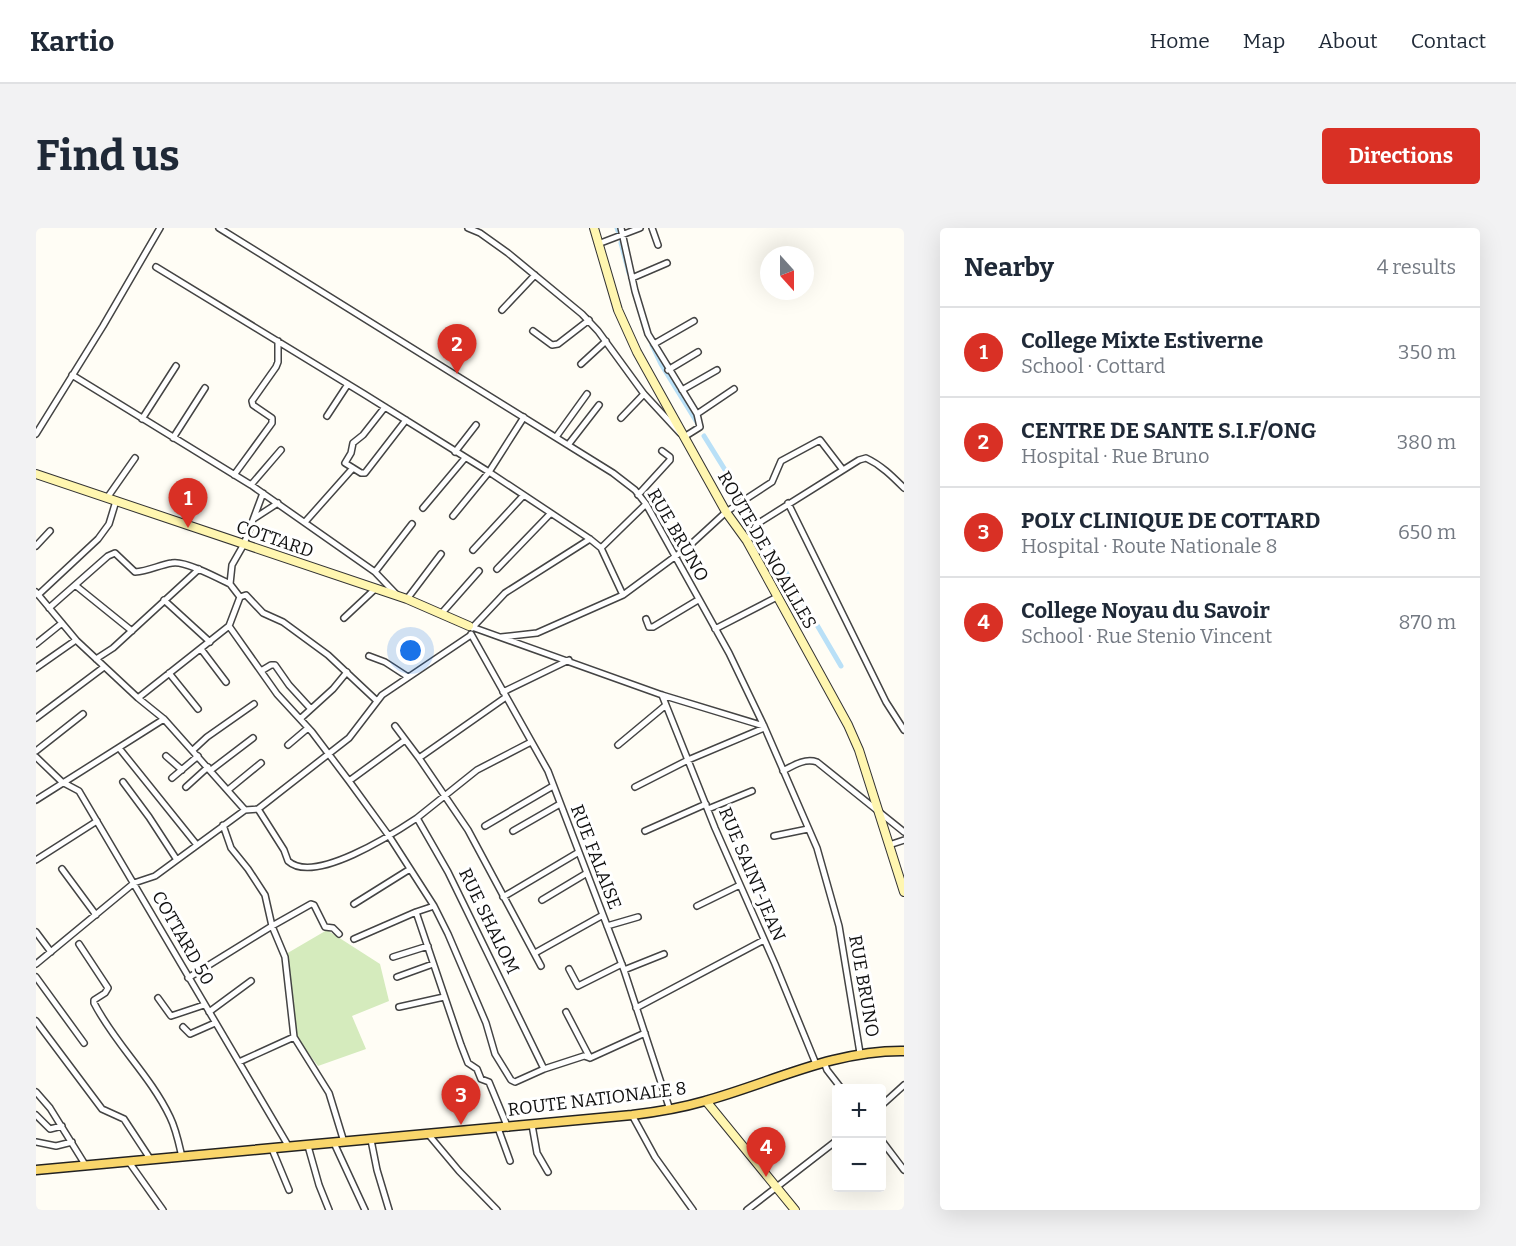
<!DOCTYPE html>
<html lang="en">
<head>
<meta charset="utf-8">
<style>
  :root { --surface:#fff; --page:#f2f2f3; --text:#1f2937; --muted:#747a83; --line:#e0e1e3; --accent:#d93025 }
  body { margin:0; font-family:Bitter,serif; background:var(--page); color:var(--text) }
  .controls { position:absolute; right:18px; bottom:18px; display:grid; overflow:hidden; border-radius:6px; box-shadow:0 6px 24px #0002 }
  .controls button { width:54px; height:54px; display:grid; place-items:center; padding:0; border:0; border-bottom:2px solid var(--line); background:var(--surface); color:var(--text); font:30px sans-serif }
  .compass { position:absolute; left:724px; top:18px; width:54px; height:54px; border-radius:50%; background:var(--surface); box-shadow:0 6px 24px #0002; rotate:159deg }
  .you { position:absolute; left:375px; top:423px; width:21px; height:21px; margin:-15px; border:4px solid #fff; border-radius:50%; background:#1a73e8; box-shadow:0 0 0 9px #1a73e833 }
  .badge { display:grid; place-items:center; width:39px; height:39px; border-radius:50%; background:var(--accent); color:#fff; font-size:20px; font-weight:700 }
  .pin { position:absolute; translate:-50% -50px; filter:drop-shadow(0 2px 3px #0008) }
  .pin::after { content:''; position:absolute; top:32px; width:21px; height:18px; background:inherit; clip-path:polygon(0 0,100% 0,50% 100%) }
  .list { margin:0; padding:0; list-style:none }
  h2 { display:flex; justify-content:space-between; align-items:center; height:78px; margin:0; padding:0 24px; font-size:26px }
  h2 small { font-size:20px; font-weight:400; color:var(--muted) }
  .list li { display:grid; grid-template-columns:39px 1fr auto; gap:18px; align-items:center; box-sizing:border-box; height:90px; padding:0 24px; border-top:2px solid var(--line) }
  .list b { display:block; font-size:22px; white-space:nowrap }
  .list p { margin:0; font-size:20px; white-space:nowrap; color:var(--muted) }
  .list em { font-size:20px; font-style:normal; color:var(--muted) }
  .map { position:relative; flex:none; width:868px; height:982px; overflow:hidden; border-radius:6px }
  header { display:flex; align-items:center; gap:36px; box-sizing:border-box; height:84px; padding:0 30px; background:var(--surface); border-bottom:2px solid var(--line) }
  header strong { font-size:28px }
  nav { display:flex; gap:33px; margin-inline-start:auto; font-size:21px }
  .intro { display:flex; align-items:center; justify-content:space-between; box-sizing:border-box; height:144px; padding:0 36px }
  h1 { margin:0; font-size:42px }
  .button { padding:15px 27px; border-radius:6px; background:var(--accent); color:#fff; font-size:21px; font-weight:700 }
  main { display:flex; gap:36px; padding:0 36px }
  aside { flex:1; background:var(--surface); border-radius:6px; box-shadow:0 6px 24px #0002 }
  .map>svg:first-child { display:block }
  .green { fill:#d5ebbd }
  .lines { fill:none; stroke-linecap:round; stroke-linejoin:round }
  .canal { stroke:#b9e0f7; stroke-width:5 }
  .street-casing { stroke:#444; stroke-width:8 }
  .secondary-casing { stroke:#333; stroke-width:10 }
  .primary-casing { stroke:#222; stroke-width:11 }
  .street { stroke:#fff; stroke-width:5 }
  .secondary { stroke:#fff6b0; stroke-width:8 }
  .primary { stroke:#f9d66b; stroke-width:8 }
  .labels { text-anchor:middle; stroke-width:6; stroke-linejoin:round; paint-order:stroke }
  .street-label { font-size:18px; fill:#111; stroke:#fff }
</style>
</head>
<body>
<header>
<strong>Kartio</strong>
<nav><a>Home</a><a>Map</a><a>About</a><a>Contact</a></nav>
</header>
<div class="intro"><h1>Find us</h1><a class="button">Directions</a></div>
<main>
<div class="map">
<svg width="868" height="982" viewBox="0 0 868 982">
  <rect width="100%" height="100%" fill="#fffdf5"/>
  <path class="green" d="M291,702l53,34 9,37 -37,15 14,33 -48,17 -21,-28 -11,-84z"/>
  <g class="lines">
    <path class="canal" d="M581,0l1,3
      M585,15l8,30
      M616,117l9,19 37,60
      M668,208l36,58
      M710,277l9,14
      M723,298l82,140"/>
    <g class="street-casing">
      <path id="street" d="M183,0l394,245 22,17 11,14 83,149 35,73 53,122 22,78 21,127
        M432,0l12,5 28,20 74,61 16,17 46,63 36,39
        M585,0l14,63 13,43 49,80
        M616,0l6,17
        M562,16l42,-16
        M120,39l208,127 125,78 101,67 11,9 22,47
        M596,50l35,-15
        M466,82l33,-35
        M497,103l19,14 6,-1 31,-24
        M618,116l40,-23
        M545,136l25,-23
        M632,142l30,-18
        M36,147l179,110 124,87 22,23
        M646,162l35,-20
        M349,179l-22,28 -10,8 -2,10 -6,10 16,10h4l41,-53
        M291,188l21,-32
        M585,190l23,-24
        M106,191l34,-53
        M0,206l67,-108 57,-98
        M520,209l31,-43
        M648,209l16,-10 -3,-13 37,-25
        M137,210l32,-50
        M532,217l31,-40
        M419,224l21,-27
        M198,247l38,-52v-5l-19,-13 -1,-4 24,-34 2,-5v-21
        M215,257l30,-35
        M602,267l32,-35v-3l-8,-6
        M71,270l28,-40
        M752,275l98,199 18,28
        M387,280l42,-50
        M417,288l36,-44 35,-55
        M219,290l23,-15
        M269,294l48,-54
        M711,313l10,-17 102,-64 7,-2c15,7 26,18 38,30
        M0,318l14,-15
        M565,320l45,-44
        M437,322l50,-54
        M461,341l53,-55
        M339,344l37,-48
        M39,357l57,46
        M0,364l41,49 61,57 26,21 81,91
        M2,367l60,-56 11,-15 7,-23
        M204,369l-10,-13 2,-19 12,-21 19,-51
        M371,371l34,-45
        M128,372l46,42
        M13,380l59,-52 7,-3 20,19c14,-1 24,-7 37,-9 12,-3 46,15 58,21
        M405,386l38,-43
        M308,390l31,-29
        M610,391l3,8h4l45,-27
        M193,398l11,-29 6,-2 17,18 20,9 45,33 49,46
        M433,398l193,69 102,31
        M436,400l33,-35 85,-54
        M679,401l62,-32
        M435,406l77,137 76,199 46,140
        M465,409l36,-4 86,-38 65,-48 38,-35 46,-30 9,-21 39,-21 23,30
        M0,416l26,-21
        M165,421l25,33
        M333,428l16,6 23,15
        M60,431l17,-11 86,-79
        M0,440l40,-28
        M225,443l10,-6h4l14,20 22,24
        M133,445l29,36
        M467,464l66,-32
        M626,467l53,133 60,136 41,100
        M102,470l91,-72 48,68 35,38 37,49 40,55 45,70 14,28 38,89 9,31 16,26 4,2 29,-13 40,-13 6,2 55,-25
        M0,490l68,-51
        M264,491l33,-30 14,-17
        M359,498l24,32 87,-61
        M252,517l20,-17
        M582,517l48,-40
        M83,520l78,97
        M157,522l14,-13 47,-33
        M0,523l47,-37
        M130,528l16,14
        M0,529l26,25 17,9 210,356
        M383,530l49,72 73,136
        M175,542l42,-32
        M747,543c11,-6 22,-13 34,-9l87,70
        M136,550l26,-22
        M313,553l56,-41
        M87,554l26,35 28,43
        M150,559l22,-20
        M599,559l53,-27 76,-32
        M192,562l33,-27
        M0,572l128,-81
        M222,581l26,41 4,11c26,24 105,-27 129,-43l31,54 96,197
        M672,581l44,-18
        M381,590l60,-48 54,-28
        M187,597l8,23 17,21 17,26 7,31 13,31 9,80 35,56 15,49
        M449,598l68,-40
        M477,603l47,-27
        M609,603l61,-27
        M738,608l34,-7
        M853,617l15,-5
        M0,632l61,-39
        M26,641l34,46
        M467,669l76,-45
        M506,672l45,-27
        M318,676l56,-35
        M398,678l-18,6 45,133 7,18 9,6 4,10 8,3 19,46
        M661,678l43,-21
        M571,698l31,-9
        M0,704l15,20
        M318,711l62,-27
        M43,716l29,44 -3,5 -11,7v3c21,41 56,72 76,114 6,12 9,27 12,40
        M499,725l68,-38
        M357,729l35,-11
        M0,736l98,-81 21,-7 90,-66 13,-1 91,-71 33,-43 89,-60
        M533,741l9,17 44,-22
        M588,742l40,-16
        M0,749l48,66
        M361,749l36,-13
        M152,750l84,-52 39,-22 3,1 11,22 8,1 6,6
        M122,770l13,18 33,-11
        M363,779l45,-10
        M600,780l128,-68
        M173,784l42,-31
        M530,784l24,46
        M0,793l66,88 22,10 27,41
        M147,799l7,7 25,-11
        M203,834l55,-25
        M788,834l3,8 14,18
        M0,864l14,16 36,58
        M846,877l22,-20
        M0,887l14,14 12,-3
        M596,887l23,42 38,53
        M496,897l5,28 11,19
        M462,900l12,33
        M392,906l31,37 38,39
        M335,912l6,30 12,40
        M846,913l22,29
        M0,914l20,4 16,-4
        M298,915l31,67
        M272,918l11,39 10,25
        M236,921l17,41
        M93,934l34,48
        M711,982l89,-69"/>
    </g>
    <g class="secondary-casing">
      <path id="secondary" d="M558,0l24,82 19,42 89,160 21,29 101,184 11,25 45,142
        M0,246l371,125 62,27
        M670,873l89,109"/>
    </g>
    <g class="primary-casing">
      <path id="primary" d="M0,942l596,-55c25,-3 49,-7 73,-14 66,-18 128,-51 199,-50"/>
    </g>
    <use href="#street" class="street"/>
    <use href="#secondary" class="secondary"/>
    <use href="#primary" class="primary"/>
  </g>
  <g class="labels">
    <g class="street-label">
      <text transform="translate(642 307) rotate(60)" y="6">RUE BRUNO</text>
      <text transform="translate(239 311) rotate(19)" y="6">COTTARD</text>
      <text transform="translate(731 322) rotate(60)" y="6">ROUTE DE NOAILLES</text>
      <text transform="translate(560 629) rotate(69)" y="6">RUE FALAISE</text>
      <text transform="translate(716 646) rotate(67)" y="6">RUE SAINT-JEAN</text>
      <text transform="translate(453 693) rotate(64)" y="6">RUE SHALOM</text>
      <text transform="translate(147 710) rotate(60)" y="6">COTTARD 50</text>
      <text transform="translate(828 758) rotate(80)" y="6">RUE BRUNO</text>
      <text transform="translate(561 871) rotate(-7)" y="6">ROUTE NATIONALE 8</text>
    </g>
  </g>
</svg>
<div class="controls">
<button>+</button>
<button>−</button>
</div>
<svg class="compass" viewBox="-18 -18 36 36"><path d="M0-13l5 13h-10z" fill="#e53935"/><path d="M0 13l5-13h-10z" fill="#747a83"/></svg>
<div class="you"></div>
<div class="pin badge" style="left:152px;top:300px">1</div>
<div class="pin badge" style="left:421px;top:146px">2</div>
<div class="pin badge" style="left:425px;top:897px">3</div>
<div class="pin badge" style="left:730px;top:949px">4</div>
</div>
<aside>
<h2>Nearby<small>4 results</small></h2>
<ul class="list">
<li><span class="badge">1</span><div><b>College Mixte Estiverne</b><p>School · Cottard</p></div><em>350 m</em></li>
<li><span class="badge">2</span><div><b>CENTRE DE SANTE S.I.F/ONG</b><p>Hospital · Rue Bruno</p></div><em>380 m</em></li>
<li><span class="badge">3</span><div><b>POLY CLINIQUE DE COTTARD</b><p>Hospital · Route Nationale 8</p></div><em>650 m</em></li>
<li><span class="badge">4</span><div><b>College Noyau du Savoir</b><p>School · Rue Stenio Vincent</p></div><em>870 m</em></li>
</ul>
</aside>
</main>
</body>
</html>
